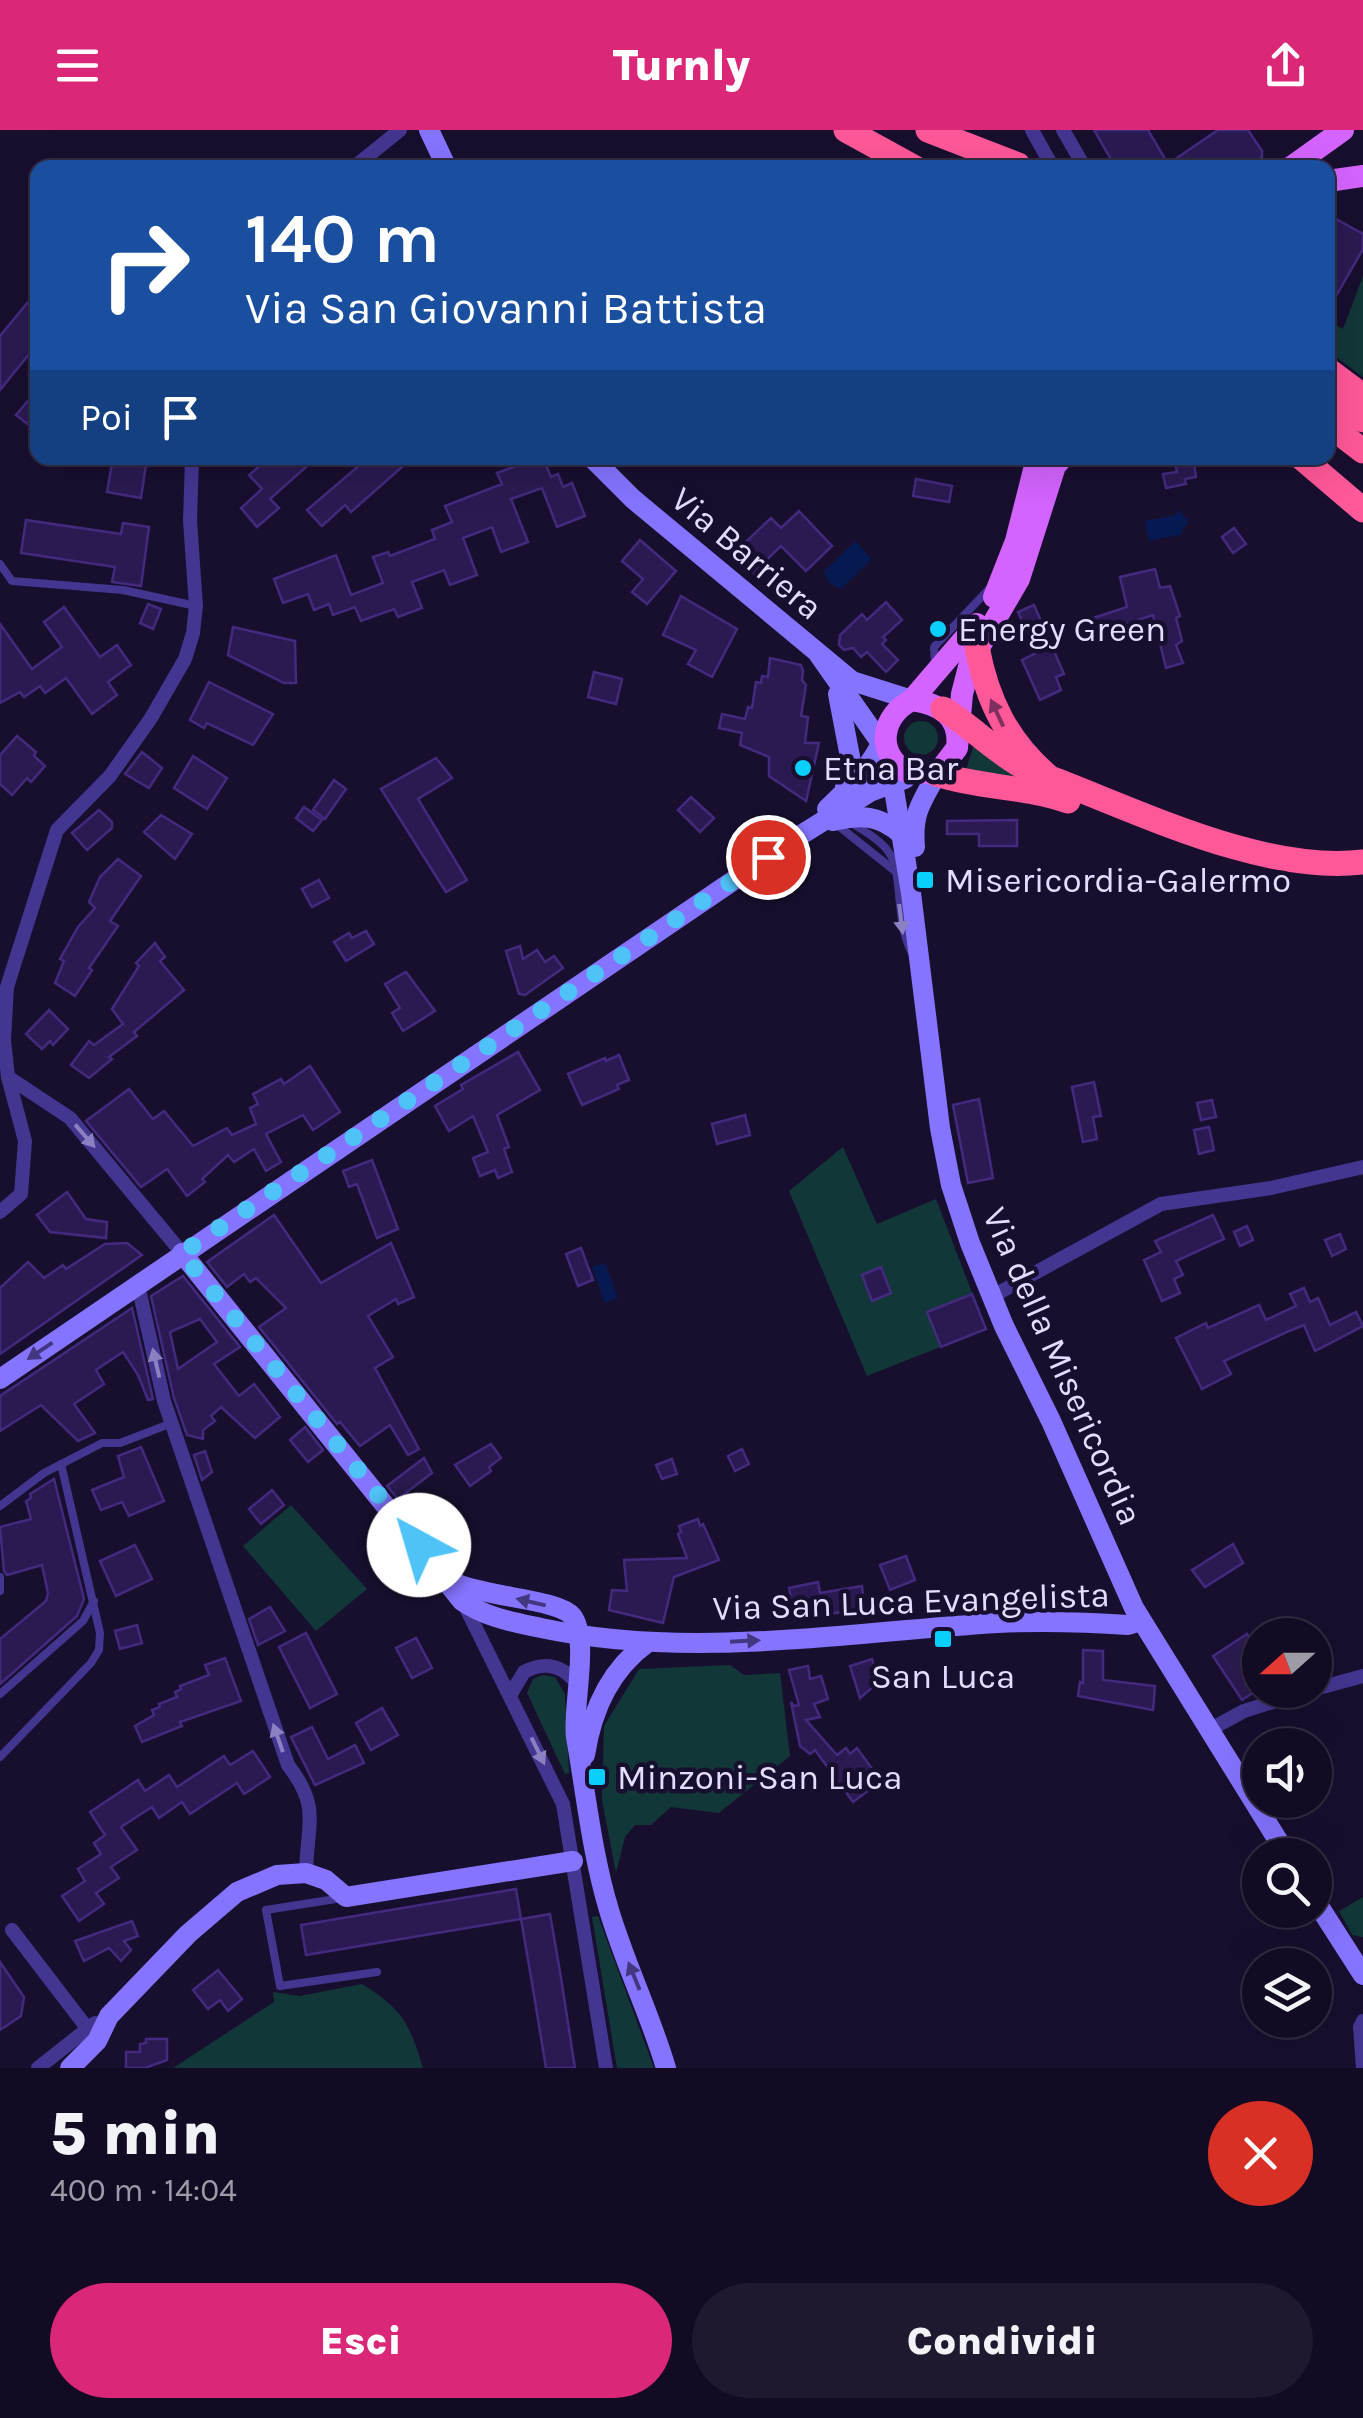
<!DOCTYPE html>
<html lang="it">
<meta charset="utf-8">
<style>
:root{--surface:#120b23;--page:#1f1930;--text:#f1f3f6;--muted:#9c9ba6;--line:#312b41;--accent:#db2777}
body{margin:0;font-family:Karla,sans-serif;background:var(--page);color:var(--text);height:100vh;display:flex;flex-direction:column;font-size:38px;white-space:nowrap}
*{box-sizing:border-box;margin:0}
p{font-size:32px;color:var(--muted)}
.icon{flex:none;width:55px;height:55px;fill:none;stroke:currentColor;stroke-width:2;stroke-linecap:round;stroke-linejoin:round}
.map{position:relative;height:1938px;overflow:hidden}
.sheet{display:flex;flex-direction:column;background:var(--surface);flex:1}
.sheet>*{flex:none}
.hud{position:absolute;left:30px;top:30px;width:1305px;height:305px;border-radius:20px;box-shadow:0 10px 40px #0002,0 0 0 2px var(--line);background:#1a4fa0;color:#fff;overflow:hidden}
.needle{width:65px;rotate:249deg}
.tools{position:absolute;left:1242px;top:1488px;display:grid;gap:20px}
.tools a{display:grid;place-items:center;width:90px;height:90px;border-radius:50%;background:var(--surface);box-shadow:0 10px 40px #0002,0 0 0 2px var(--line);font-size:50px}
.pin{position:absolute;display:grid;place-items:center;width:85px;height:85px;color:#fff;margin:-42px;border:5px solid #fff;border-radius:50%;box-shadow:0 2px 10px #0007}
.me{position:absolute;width:110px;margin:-55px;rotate:321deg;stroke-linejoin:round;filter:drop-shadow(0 0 8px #0008)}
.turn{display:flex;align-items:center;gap:35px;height:210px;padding:0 50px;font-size:45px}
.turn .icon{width:130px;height:130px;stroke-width:2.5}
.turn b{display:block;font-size:70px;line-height:85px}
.then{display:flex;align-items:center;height:95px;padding:0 50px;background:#0003;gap:20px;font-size:38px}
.round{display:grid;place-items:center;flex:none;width:105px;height:105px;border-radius:52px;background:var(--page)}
.headline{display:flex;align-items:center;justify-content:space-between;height:170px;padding:0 50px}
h1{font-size:60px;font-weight:800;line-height:75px}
.action{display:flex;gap:20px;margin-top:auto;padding:20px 50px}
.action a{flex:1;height:115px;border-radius:60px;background:var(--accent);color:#fff;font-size:40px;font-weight:800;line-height:115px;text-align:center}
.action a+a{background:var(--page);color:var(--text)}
header{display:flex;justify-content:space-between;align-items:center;height:130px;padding:0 50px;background:var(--accent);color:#fff;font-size:45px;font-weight:800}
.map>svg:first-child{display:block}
.green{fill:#123739}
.water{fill:#061a51}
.building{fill:#2a1a51;stroke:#432a7f;stroke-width:2.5;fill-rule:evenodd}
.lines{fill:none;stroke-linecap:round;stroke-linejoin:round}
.lane{stroke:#433691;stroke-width:8}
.street{stroke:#433691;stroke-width:14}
.secondary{stroke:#8574ff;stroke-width:20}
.primary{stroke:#d464ff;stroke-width:22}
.highway{stroke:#ff5898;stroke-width:25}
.oneway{fill:#80305e}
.oneway2{fill:#8b81c2}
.oneway3{fill:#443782}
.route{stroke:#4fc3f7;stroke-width:18;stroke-dasharray:0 32.4}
.poi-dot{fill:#09cfff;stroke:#180f2f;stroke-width:4}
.labels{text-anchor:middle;stroke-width:9;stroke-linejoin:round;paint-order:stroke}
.street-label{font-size:35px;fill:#e4ddff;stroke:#180f2f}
.poi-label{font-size:35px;fill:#e4ddff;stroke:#180f2f;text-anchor:start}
</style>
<header><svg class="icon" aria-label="menu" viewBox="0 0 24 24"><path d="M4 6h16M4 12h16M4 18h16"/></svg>Turnly<svg class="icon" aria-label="share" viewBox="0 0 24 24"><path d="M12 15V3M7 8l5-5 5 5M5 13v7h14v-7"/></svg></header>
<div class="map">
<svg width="1363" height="1938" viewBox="0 0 1363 1938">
<rect width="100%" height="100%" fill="#180f2f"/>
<g class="green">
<polygon points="1363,146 1363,247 1328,221 1328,190 1343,199"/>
<circle cx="921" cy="608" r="17"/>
<polygon points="974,614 1023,650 966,640"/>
<polygon points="843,1017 877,1094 936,1069 986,1199 867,1246 789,1061"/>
<polygon points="291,1375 367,1459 316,1501 243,1416"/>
<polygon points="730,1535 744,1545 780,1543 790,1626 719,1683 671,1677 651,1695 635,1695 625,1707 616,1743 602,1670 604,1596 639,1539"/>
<polygon points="543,1545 555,1547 565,1564 569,1643 565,1644 527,1563 533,1549"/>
<polygon points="1363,1767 1363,1807 1352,1805 1339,1781"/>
<polygon points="598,1786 654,1938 617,1938 592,1787"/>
<path d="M362,1854C403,1880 409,1892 423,1938H173L274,1872L273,1862L300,1866Z"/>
</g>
<g class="water">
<polygon points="1178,380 1188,390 1187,395 1182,398 1183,404 1149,411 1145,391 1175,385"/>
<polygon points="855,411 872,429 841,459 829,453 824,442"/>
<polygon points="605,1133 618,1168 605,1173 592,1137"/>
</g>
<g class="building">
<polygon points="1094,0 1148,0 1168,34 1218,0 1248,0 1262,21 1262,27 1247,38 1116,38"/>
<polygon points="1336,89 1363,104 1363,119 1328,180 1328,104"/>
<polygon points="38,160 38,213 0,260 0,206"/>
<polygon points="38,259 38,302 16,285"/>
<polygon points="113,328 147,328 141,368 107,362"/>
<polygon points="269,328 316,328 270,369 279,378 257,397 241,378 262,359 249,345"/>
<polygon points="368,328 412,328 351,382 345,375 322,396 307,380"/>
<polygon points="515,328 543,328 551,347 558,344 563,357 572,353 585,386 557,397 542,358 511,369 528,412 501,422 492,397 463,408 477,445 450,455 444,440 412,452 422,478 398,487 394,479 361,491 355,477 333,485 329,474 314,480 308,464 283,473 274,449 336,425 351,465 383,453 373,427 388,422 390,426 435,409 432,400 452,392 445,376 502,354 497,343 518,335"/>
<polygon points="1174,328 1193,328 1196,347 1185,349 1186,354 1166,358 1163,344 1177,342"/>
<polygon points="916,349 952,356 949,372 913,366"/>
<polygon points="799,381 832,416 806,441 781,416 753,443 732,425 771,388 781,398"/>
<polygon points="26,390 121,404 123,393 149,397 141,456 112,452 115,437 21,423"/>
<polygon points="1234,398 1246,414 1233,423 1222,407"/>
<polygon points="640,410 676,441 647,474 632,462 643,449 622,431"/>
<polygon points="1155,439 1160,458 1170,456 1180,486 1176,488 1182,511 1176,515 1183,533 1166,538 1153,485 1098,503 1093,488 1127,477 1120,447"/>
<polygon points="681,466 737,499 712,547 688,534 696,520 663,505"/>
<polygon points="886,472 902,490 883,507 886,510 882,514 898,530 886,542 867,522 861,527 853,518 844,520 839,515 840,505 862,484 867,490"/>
<polygon points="148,474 161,479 153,499 140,493"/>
<polygon points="1034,475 1064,544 1056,547 1061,560 1040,570 1022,530 1036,523 1018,482"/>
<polygon points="64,477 100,527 117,515 131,535 108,552 117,565 92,584 66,548 45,563 40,556 24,567 20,562 0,573 0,494 32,539 62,517 44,492"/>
<polygon points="233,497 295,511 296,553 284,553 228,525"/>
<polygon points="770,528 801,535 803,541 802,550 806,555 801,586 808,587 805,613 819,613 806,671 769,646 769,627 740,615 742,603 719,598 722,584 745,589 748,577 752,578 756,552 761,553 762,546 768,547"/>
<polygon points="594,542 622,549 616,574 588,567"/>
<polygon points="209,552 273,584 253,615 207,593 204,598 190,590"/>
<polygon points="17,606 36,622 34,626 45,636 31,652 27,648 12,665 0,654 0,625"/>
<polygon points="142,622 162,638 149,658 125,644"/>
<polygon points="193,626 227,648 207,679 174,658"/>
<polygon points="436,628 452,648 418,669 467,750 446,762 381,659"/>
<polygon points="334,650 346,659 325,689 313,680"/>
<polygon points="691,667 714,688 700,702 678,680"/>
<polygon points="304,677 322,690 313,701 296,688"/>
<polygon points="99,680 112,692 112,698 87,720 72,703"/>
<polygon points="161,685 192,704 175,729 144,702"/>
<polygon points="1017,690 1017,716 979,716 979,704 947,704 947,691"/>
<polygon points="118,729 141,746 110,791 118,796 89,838 92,840 75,866 55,853 64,831 60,829 78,797 95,778 89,772 100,747"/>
<polygon points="319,750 329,768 312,777 302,759"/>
<polygon points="366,801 374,814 346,831 334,812 349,803 352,808"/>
<polygon points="155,813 165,827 160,831 184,860 134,902 137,906 109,927 112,929 89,948 71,935 89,911 94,915 123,894 112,879 139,836 136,833"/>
<polygon points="520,816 523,829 537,820 545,832 554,826 563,838 525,865 519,864 506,821"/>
<polygon points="406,842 435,881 403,901 392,883 400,878 385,854"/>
<polygon points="49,880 68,899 53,915 50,911 42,919 26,904"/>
<polygon points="518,922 540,960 497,985 509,1017 504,1019 512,1042 498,1048 495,1040 480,1046 473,1028 488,1022 473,986 449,1001 435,976 463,959 461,955"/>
<polygon points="619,925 629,950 617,955 619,959 582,975 568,944 605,928 606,931"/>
<polygon points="310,936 340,982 313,1000 303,985 266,1004 281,1032 266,1041 254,1019 234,1032 228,1025 202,1049 205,1052 187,1066 167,1039 141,1057 86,991 129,959 153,989 164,981 193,1016 227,998 232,1005 256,994 250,978 258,974 253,964 281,949 284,954"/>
<polygon points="1094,952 1101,986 1093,987 1097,1009 1083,1012 1072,957"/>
<polygon points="979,969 993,1048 968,1053 953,975"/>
<polygon points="1212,970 1216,987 1201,990 1197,973"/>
<polygon points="745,985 750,1005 717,1014 712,994"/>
<polygon points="1209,997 1214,1020 1199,1024 1194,1000"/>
<polygon points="372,1030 398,1099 377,1108 357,1054 349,1057 343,1041"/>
<polygon points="67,1062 86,1089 107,1092 106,1108 50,1102 37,1085"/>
<polygon points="274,1085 321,1153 391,1113 414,1167 398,1174 396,1169 368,1186 393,1227 375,1238 419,1319 408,1325 390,1295 360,1316 340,1292 337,1294 259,1197 286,1178 256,1148 250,1152 244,1144 227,1157 207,1132"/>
<polygon points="1213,1085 1224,1109 1176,1131 1183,1145 1174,1149 1180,1163 1162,1171 1144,1130 1161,1122 1155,1111"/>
<polygon points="1247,1096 1253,1110 1240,1116 1234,1102"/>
<polygon points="1340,1104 1346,1119 1332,1126 1325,1110"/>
<polygon points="127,1113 142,1125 0,1224 0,1158 28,1132 44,1148 63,1135 66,1139 105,1114"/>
<polygon points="581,1118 593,1150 578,1156 566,1124"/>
<polygon points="881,1137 891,1163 872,1171 862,1145"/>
<path d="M183,1146L240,1217L214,1234L239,1266L254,1254L280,1287L255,1308L221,1277L211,1286L215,1291L203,1300V1309L187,1305L174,1268L151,1166ZM200,1189L217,1212L178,1239L170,1202Z"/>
<polygon points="1304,1158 1310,1172 1318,1168 1330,1195 1356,1182 1363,1196 1315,1221 1304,1195 1289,1201 1224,1231 1231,1244 1202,1259 1176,1208 1206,1193 1208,1198 1259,1175 1266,1190 1296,1176 1290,1164"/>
<polygon points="972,1164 986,1199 941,1217 927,1182"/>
<polygon points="132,1178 153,1269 148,1270 138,1245 123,1222 96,1240 104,1254 74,1274 95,1303 78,1311 41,1275 0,1301 0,1266"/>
<polygon points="305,1297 323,1320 308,1332 290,1310"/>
<polygon points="491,1314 501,1328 489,1337 491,1341 470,1356 455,1335"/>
<polygon points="141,1317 164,1371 129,1386 122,1372 101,1380 92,1360 124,1347 118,1326"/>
<polygon points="742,1319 749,1334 735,1341 728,1326"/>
<polygon points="205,1321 212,1342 202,1350 194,1325"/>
<polygon points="424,1328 432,1343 398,1369 387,1356"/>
<polygon points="672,1329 677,1344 662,1349 656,1335"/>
<polygon points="54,1349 84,1469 77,1486 0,1554 0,1509 46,1471 48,1463 42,1435 7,1445 4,1441 0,1397 31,1389 26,1371 31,1368 30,1364"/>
<polygon points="272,1360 284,1375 261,1394 249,1379"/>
<polygon points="698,1389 700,1396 703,1394 719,1430 674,1447 663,1493 609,1480 612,1460 627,1461 624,1430 687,1428 678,1404 681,1402 679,1396"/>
<polygon points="1233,1414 1243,1433 1205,1457 1192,1440"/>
<polygon points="135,1415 152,1449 116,1466 100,1431"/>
<polygon points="906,1426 915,1450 890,1460 880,1435"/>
<polygon points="818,1452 820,1463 862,1456 865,1482 848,1485 847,1481 795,1490 789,1458"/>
<polygon points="270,1477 285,1501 258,1515 249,1489"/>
<polygon points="137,1495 142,1513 120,1519 115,1501"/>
<polygon points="306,1503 337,1564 310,1578 279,1517"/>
<polygon points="1247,1504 1260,1524 1260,1558 1242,1570 1213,1526"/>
<polygon points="416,1508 432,1538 412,1548 396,1518"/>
<polygon points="1083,1520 1103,1521 1103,1550 1155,1556 1153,1580 1078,1566 1080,1552 1083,1553"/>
<polygon points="225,1528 241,1571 180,1592 182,1596 142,1612 135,1596 154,1585 152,1580 160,1577 159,1574 177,1567 175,1562 181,1559 180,1556 209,1545 205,1535"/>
<polygon points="872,1529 878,1549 871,1552 873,1557 860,1568 850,1536"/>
<polygon points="808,1536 810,1549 821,1546 828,1569 814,1574 820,1587 806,1590 837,1625 846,1618 850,1624 857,1618 881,1651 853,1672 815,1620 810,1624 800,1616 791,1572 794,1576 799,1575 789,1540"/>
<polygon points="382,1578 398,1605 371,1620 356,1593"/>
<polygon points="312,1597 328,1629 355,1615 364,1633 315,1655 291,1607"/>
<polygon points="253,1621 270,1647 244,1664 237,1653 190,1684 182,1672 159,1688 152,1677 121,1697 137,1720 111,1737 119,1748 96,1763 104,1774 79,1791 62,1766 85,1751 78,1739 101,1724 94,1713 105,1705 90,1682 138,1650 145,1661 169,1645 177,1657 224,1626 230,1635"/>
<polygon points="516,1759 521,1789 306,1825 301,1795"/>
<polygon points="550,1784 561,1848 575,1938 546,1938 532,1853 521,1789"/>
<polygon points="132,1791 138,1806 124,1811 131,1820 121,1831 109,1818 84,1831 75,1811"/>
<polygon points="0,1832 24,1867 21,1886 0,1900"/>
<polygon points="218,1840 242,1869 228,1881 220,1870 208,1879 193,1860"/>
<polygon points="146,1909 167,1909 167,1930 145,1938 126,1938 126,1922 140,1922 140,1914 146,1913"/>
</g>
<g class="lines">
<g class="lane">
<polyline points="0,434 12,451 123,460 196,476"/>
<polyline points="935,533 934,517 989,459"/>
<polyline points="836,694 895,741"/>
<path d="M853,694C866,702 882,711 890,724C903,744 895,793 912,823"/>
<polyline points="0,1376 44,1343 102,1313 120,1313 172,1293"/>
<polyline points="0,1447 0,1461"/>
<polyline points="0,1564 83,1491 94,1471"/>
<polyline points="0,1627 91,1533 99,1520 100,1503 61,1334"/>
<polyline points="342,1768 266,1780 280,1856 377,1842"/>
</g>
<g class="street">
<polyline points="1032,0 1053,38"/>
<polyline points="1063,0 1085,38"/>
<polyline points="353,38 400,0"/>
<polyline points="8,947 70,988 182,1123"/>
<polyline points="0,1082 21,1064 25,1011 8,947 4,910 7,857 57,700 110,646 151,588 185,529 193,503 196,476 190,391 192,328"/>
<path d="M138,1155L164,1271L288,1635C321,1678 307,1693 306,1743"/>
<polyline points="991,1167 1161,1074 1271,1058 1363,1037"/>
<polyline points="463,1472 563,1674 606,1938"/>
<polyline points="1315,1559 1363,1546"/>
<path d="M511,1564L524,1542C547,1530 564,1536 579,1556"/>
<polyline points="1209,1600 1244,1581 1311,1560"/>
<polyline points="12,1800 97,1911"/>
<polyline points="38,1938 95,1893"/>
<polyline points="1363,1938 1360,1897 1363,1891"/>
</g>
<g class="secondary">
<polyline points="429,0 447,38"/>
<polyline points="592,328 633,369 852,551 912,570"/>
<polyline points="819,525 888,623 911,763 940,998 951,1055 970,1113 1004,1196 1051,1291 1134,1478 1287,1725"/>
<polyline points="838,564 851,632 845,657"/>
<path d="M827,679C850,657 874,634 885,604"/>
<path d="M833,691C861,685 879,684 902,705"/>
<path d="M915,717C912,683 921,673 937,644"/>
<path d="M182,1123L462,1471C487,1488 513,1492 541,1498C691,1530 847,1502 998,1493C1042,1491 1085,1492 1128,1495L1141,1491"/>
<polyline points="0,1249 796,708 870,662 905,649"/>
<path d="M449,1449C474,1467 558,1468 572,1486C590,1509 572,1578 576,1607C586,1664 592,1724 609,1780C625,1834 650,1884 666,1938"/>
<path d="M585,1625C592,1579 610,1540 647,1513"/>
<polyline points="1315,1770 1363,1845"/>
<polyline points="70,1938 97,1911 109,1886 188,1804 237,1762 277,1745 306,1743 326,1750 346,1767 573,1731"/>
</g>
<g class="primary">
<polyline points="1290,38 1343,0"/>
<polyline points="1328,51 1363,46"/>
<polyline points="994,467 1016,411 1037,328"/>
<polyline points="912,570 977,494"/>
<path d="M912,570C940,574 961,586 957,618L937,644L905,641C875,621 882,585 912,570Z"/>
<polyline points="958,609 962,564 970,533 1019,449 1055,336 1062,328"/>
</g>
<g class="highway">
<polyline points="846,0 915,38"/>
<polyline points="928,0 1018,35"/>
<polyline points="1328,240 1363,266"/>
<polyline points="1328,264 1363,290"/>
<polyline points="1328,294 1363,321"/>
<polyline points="1302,328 1363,380"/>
<path d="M977,517C987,571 1008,613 1050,648C1142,683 1265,744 1363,732"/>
<path d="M943,579C973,597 996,623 1027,639"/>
<path d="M937,644C980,658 1025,656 1068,671"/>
</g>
</g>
<defs><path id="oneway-solid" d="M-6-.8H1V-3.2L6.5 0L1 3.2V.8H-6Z" transform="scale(2.5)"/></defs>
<use class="oneway" href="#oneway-solid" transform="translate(997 583) rotate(-115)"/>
<g class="oneway2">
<use href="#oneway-solid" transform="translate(901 789) rotate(83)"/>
<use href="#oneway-solid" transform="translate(85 1006) rotate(49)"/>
<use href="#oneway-solid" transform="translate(156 1233) rotate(-103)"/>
<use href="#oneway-solid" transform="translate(278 1608) rotate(-109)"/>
<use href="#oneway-solid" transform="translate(538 1621) rotate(64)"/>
</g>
<g class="oneway3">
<use href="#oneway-solid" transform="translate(40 1221) rotate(146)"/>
<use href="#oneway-solid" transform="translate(531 1472) rotate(-167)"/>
<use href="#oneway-solid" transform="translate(745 1511) rotate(-3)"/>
<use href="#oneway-solid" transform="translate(634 1846) rotate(-112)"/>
</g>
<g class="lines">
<polyline class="route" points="419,1415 182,1123 768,727"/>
</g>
<g class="poi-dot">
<circle cx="938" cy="499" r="10"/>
<circle cx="803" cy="638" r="10"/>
<rect x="915" y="740" width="20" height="20" rx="5"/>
<rect x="933" y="1499" width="20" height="20" rx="5"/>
<rect x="587" y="1637" width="20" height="20" rx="5"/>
</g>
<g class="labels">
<g class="street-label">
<text transform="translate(747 423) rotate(40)" y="12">Via Barriera</text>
<text transform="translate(1063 1236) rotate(66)" y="12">Via della Misericordia</text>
<text transform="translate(911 1471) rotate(-2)" y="12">Via San Luca Evangelista</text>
</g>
<g class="poi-label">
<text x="958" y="511">Energy Green</text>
<text x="823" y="650">Etna Bar</text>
<text x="945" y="762">Misericordia-Galermo</text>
<text x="943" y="1558" text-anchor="middle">San Luca</text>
<text x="617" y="1659">Minzoni-San Luca</text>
</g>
</g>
</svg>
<div class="tools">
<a><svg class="needle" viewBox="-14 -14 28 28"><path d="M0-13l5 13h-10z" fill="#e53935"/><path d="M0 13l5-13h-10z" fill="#9c9ba6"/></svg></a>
<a><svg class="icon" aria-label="sound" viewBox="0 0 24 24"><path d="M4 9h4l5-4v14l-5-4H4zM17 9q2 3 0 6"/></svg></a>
<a><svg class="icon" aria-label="search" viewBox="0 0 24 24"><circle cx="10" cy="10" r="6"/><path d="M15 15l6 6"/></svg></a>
<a><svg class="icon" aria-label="layers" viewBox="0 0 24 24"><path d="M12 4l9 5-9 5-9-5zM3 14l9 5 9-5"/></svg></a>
</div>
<div class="pin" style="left:768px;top:727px;background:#d93025"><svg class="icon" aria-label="arrive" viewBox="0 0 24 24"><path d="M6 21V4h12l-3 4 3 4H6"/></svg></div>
<svg class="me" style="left:419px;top:1415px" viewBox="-20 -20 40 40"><circle r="19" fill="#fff"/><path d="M0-13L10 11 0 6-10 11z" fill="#4fc3f7"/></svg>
<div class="hud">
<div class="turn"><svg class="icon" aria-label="right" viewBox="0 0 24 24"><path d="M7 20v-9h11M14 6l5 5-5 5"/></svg><div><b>140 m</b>Via San Giovanni Battista</div></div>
<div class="then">Poi<svg class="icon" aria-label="arrive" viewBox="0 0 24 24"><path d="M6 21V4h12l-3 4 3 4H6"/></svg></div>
</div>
</div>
<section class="sheet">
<div class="headline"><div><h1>5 min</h1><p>400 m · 14:04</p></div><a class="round" style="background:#d93025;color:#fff"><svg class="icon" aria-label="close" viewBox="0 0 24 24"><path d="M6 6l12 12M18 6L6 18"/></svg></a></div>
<div class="action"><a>Esci</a><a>Condividi</a></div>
</section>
